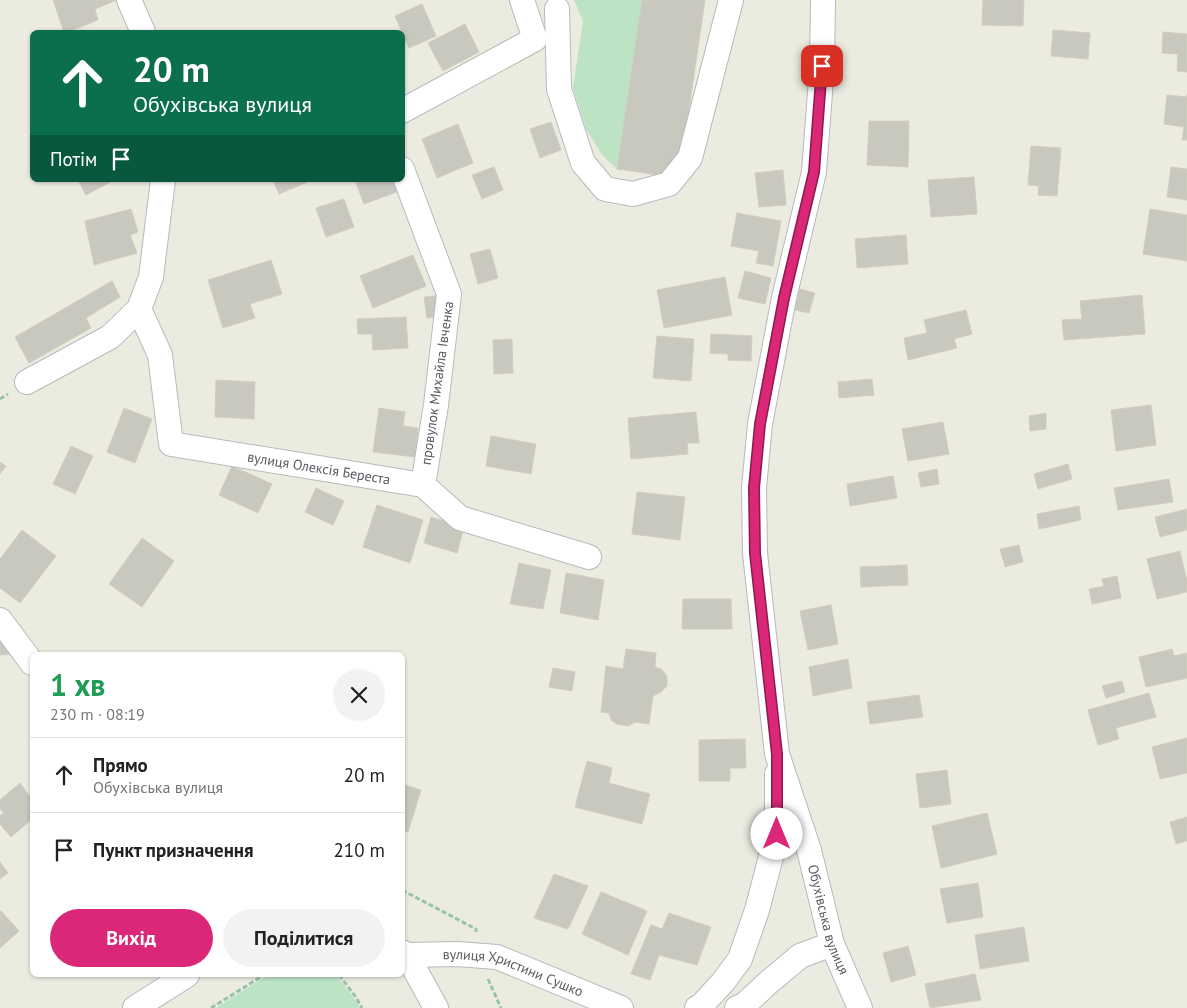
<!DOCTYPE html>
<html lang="uk">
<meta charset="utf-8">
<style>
:root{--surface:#fff;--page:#f2f2f2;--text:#222;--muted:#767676;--line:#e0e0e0;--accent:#db2777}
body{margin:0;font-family:"PT Sans",sans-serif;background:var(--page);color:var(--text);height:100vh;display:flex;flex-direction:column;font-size:19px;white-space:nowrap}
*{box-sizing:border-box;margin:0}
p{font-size:16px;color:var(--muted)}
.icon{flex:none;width:28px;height:28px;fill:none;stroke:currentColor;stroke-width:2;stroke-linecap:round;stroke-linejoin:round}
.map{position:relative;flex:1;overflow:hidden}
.details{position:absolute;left:30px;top:652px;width:375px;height:325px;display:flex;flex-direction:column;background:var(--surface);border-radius:8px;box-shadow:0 1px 4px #0004}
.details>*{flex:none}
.top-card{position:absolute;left:30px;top:30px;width:375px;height:152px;border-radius:8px;box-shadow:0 1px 4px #0004;background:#0b6e4f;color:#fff;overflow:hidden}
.pin{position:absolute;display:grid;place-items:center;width:42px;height:42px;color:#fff;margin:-21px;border-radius:10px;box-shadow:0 2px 8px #0006}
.me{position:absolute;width:55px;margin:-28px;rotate:0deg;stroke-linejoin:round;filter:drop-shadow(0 0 4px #0008)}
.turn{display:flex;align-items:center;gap:18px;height:105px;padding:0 20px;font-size:22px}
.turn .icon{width:65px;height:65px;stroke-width:2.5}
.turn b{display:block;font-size:35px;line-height:42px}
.then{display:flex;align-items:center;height:48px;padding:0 20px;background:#0003;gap:10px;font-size:19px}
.round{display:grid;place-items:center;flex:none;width:52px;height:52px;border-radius:26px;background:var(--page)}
.headline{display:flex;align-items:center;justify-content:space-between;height:85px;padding:0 20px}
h1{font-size:30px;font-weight:700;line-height:38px;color:#1e9e55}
.cta{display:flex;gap:10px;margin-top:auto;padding:10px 20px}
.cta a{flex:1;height:58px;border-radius:30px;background:var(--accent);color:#fff;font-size:20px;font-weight:700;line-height:58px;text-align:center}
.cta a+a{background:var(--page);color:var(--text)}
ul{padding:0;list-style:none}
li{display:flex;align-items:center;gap:15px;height:75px;padding:0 20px;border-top:1px solid var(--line)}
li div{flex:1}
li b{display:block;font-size:19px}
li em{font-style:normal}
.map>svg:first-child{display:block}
.green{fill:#bde3c5}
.building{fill:#c8c8bf;stroke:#d0cebf}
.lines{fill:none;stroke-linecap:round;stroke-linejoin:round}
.minor-casing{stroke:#b8b9bf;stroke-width:26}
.path{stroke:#97c3ac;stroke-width:3;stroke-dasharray:5 2.5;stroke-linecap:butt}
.minor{stroke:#fff;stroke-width:24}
.route-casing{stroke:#8e194d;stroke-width:12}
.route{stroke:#db2777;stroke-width:9}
.labels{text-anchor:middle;stroke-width:4;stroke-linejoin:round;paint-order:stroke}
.street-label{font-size:14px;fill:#595b61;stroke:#fff}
</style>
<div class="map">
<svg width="1187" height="1008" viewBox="0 0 1187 1008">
<rect width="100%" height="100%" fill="#ebebe0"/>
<g class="green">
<polygon points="572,0 642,0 617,169 602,155 586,129 573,88 583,21 574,0"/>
<polygon points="268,975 336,975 353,997 360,1008 216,1008"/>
</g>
<g class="building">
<polygon points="53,0 117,0 95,9 98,20 68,32 64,32"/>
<polygon points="642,0 705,0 679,178 617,169"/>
<polygon points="983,0 1024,0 1023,26 982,25"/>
<polygon points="422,4 436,36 409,48 395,16"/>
<polygon points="465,24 479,52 443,71 428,43"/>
<polygon points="1053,30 1090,33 1088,59 1051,56"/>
<polygon points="1163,32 1187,34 1187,72 1177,71 1178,54 1162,53"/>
<polygon points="1187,94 1187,140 1182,140 1184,127 1164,124 1167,95 1187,97"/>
<polygon points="869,121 909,121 908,167 867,165"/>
<polygon points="551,122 561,150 540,158 530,129"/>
<polygon points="458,124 473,163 437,178 422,139"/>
<polygon points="1031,146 1061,148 1057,196 1038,195 1039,186 1028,185"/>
<polygon points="494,167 503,190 482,199 472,175"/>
<polygon points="1171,167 1187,169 1187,200 1167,197"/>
<polygon points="783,170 786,205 759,207 755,173"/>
<polygon points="974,177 977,214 931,217 928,180"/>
<polygon points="78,180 114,180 86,195"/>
<polygon points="273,180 310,180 310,181 279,194"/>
<polygon points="355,180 395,180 399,191 364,204"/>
<polygon points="344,199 354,227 326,237 316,208"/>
<polygon points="131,209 138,232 130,235 137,253 94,265 85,221"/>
<polygon points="1150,209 1187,215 1187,261 1143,254"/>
<polygon points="737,213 781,221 773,266 756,263 759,251 731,246"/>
<polygon points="906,235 908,264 857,268 855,239"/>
<polygon points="490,249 498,278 478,284 470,254"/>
<polygon points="413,255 426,286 373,308 360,276"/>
<polygon points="271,260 282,294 250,304 255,318 223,328 208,280"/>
<polygon points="745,271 771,278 765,304 738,298"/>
<polygon points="725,277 732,315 664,328 657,290"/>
<polygon points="112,281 120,297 86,318 91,328 29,363 15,337"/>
<polygon points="800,289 815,293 809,313 795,310"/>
<polygon points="443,295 446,316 427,318 424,297"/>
<polygon points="1142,295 1145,334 1064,340 1062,320 1082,319 1080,301"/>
<polygon points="966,310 972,334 954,339 957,348 908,360 904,338 927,333 924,320"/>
<polygon points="406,317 408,348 373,350 372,334 358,334 357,319"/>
<polygon points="711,334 752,336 751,361 728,360 728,354 710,353"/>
<polygon points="657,336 694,339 691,381 653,378"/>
<polygon points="512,339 513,373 494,374 493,340"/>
<polygon points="872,379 874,395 839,398 838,382"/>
<polygon points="216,380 255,382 254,419 215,417"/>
<polygon points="1151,405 1156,445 1116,451 1111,410"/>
<polygon points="124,408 152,419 135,463 107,452"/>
<polygon points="379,408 405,412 403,426 418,428 415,457 373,452"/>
<polygon points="696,412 699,443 687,443 688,454 631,459 628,418"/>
<polygon points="1046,413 1046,429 1030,431 1029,416"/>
<polygon points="943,422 949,454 908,461 902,429"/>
<polygon points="491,436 536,444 531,474 486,466"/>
<polygon points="71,446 93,456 75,494 53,484"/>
<polygon points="0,462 6,466 0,474"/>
<polygon points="1068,464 1072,479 1038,489 1034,474"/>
<polygon points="232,466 272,484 258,513 219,495"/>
<polygon points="937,469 939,484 921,487 918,473"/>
<polygon points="893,476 897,498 850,506 847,484"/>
<polygon points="1169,479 1173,502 1118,510 1114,488"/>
<polygon points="316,488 344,501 333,525 305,512"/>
<polygon points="637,492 685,497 680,540 632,534"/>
<polygon points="377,505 423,520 410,563 363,547"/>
<polygon points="1079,506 1081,520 1039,529 1037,514"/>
<polygon points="1187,509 1187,530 1160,537 1155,517"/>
<polygon points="431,517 464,527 457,553 424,543"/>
<polygon points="22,530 56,556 20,603 0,588 0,559"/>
<polygon points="142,538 174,561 142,607 109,584"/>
<polygon points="1019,545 1023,562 1005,567 1000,549"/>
<polygon points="1180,551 1187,581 1187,592 1157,599 1147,559"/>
<polygon points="519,563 551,570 543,609 510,604"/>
<polygon points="907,565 908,585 861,587 860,567"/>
<polygon points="566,573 604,580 598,620 560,613"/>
<polygon points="1117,576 1121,598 1092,604 1089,589 1104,586 1102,579"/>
<polygon points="683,599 731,599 732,629 682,629"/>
<polygon points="831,605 838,644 808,650 800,611"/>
<polygon points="0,638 16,654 0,655"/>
<polygon points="626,649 656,653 655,667 661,669 667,676 667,686 661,692 653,696 649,724 635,722 628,726 617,724 611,720 609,713 601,712 606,666 623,669"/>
<polygon points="1172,649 1174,656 1187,653 1187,678 1146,687 1139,657"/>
<polygon points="848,659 852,688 813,696 809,667"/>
<polygon points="553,668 575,672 572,691 549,687"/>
<polygon points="1122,681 1125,692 1106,698 1102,686"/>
<polygon points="1149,693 1156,717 1116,728 1119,739 1098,745 1088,710"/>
<polygon points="919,695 923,717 870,724 867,702"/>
<polygon points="1187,738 1187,773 1160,779 1152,747"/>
<polygon points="745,739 746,768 730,768 730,781 699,781 699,740"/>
<polygon points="587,761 612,768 609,783 650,794 642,824 575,807"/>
<polygon points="947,770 951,804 920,808 916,774"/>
<polygon points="20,783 30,797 32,795 32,819 11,837 0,824 0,816 4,813 0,809 0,800"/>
<polygon points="402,784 421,790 408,832 402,830"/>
<polygon points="987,813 997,854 941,868 932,826"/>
<polygon points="1187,817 1187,841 1176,844 1170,822"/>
<polygon points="0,862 8,873 0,879"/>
<polygon points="554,874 588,886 568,929 534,918"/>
<polygon points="978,883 983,917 947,923 940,889"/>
<polygon points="601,892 647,911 628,955 582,934"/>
<polygon points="0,911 1,911 19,931 0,948"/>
<polygon points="669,913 711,927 697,965 659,955 650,980 631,974 651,925 662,929"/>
<polygon points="1024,927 1029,961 980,969 975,935"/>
<polygon points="908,946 916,975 891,982 883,953"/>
<polygon points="975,974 981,1000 930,1008 925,984"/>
</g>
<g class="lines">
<defs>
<g id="minor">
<polyline points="129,0 143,32"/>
<path id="s1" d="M823,0L822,66L814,172L784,298L760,424L754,488L755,553L777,754L809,850L832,944L860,1008"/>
<polyline points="557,9 559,89 583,163 605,189 633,194 669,184 690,158 731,0"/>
<polyline points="402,111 535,39 522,0"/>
<polyline points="402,169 449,294 436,405 423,485"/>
<path id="s2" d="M139,309L160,355L171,444L423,485L460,518L589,557"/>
<polyline points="27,382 110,337 139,309 151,277 163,180"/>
<polyline points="0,620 32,663"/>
<path id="s3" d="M402,952L407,955L457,954L497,957L621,1008"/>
<polyline points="407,955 436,1008"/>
<polyline points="135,1008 187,975"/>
<polyline points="697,1008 701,1006 723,982 740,959 757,910 777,834 777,774"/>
<polyline points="737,1008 744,1005 769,982 800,956 832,944"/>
</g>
</defs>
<use href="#minor" class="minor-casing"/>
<g class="path">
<polyline points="0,399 8,394"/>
<polyline points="402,890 476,929 476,932"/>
<polyline points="339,975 355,996 362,1008"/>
<polyline points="488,979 501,1008"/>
<polyline points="211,1008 264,975"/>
</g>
<use href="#minor" class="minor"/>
</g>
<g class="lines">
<defs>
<polyline id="route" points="777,834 777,754 755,553 754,488 760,424 784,298 814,172 822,66"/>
</defs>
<use href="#route" class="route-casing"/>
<use href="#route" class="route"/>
</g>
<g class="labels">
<g class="street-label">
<text transform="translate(437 383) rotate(-82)" y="5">провулок Михайла Івченка</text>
<text dy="5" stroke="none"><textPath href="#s2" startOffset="290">вулиця Олексія Береста</textPath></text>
<text dy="5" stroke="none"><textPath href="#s1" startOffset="935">Обухівська вулиця</textPath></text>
<text dy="5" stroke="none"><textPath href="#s3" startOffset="115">вулиця Христини Сушко</textPath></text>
</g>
</g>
</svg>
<div class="pin" style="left:822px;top:66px;background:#d93025"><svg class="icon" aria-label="arrive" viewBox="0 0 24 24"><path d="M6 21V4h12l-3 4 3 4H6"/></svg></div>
<svg class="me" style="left:777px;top:834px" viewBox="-20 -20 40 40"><circle r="19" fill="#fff"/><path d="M0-13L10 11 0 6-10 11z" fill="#db2777"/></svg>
<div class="top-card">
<div class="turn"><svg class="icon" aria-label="ahead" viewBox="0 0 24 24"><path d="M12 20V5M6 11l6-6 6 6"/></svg><div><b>20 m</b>Обухівська вулиця</div></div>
<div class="then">Потім<svg class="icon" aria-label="arrive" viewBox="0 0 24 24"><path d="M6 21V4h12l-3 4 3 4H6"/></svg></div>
</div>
<section class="details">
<div class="headline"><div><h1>1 хв</h1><p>230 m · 08:19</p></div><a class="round"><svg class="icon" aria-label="close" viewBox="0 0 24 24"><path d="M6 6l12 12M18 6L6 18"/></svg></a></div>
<ul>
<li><svg class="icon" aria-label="ahead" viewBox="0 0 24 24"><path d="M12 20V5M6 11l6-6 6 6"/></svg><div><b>Прямо</b><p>Обухівська вулиця</p></div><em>20 m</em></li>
<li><svg class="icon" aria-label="arrive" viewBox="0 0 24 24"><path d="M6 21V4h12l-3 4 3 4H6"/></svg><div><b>Пункт призначення</b></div><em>210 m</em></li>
</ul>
<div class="cta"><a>Вихід</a><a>Поділитися</a></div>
</section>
</div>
